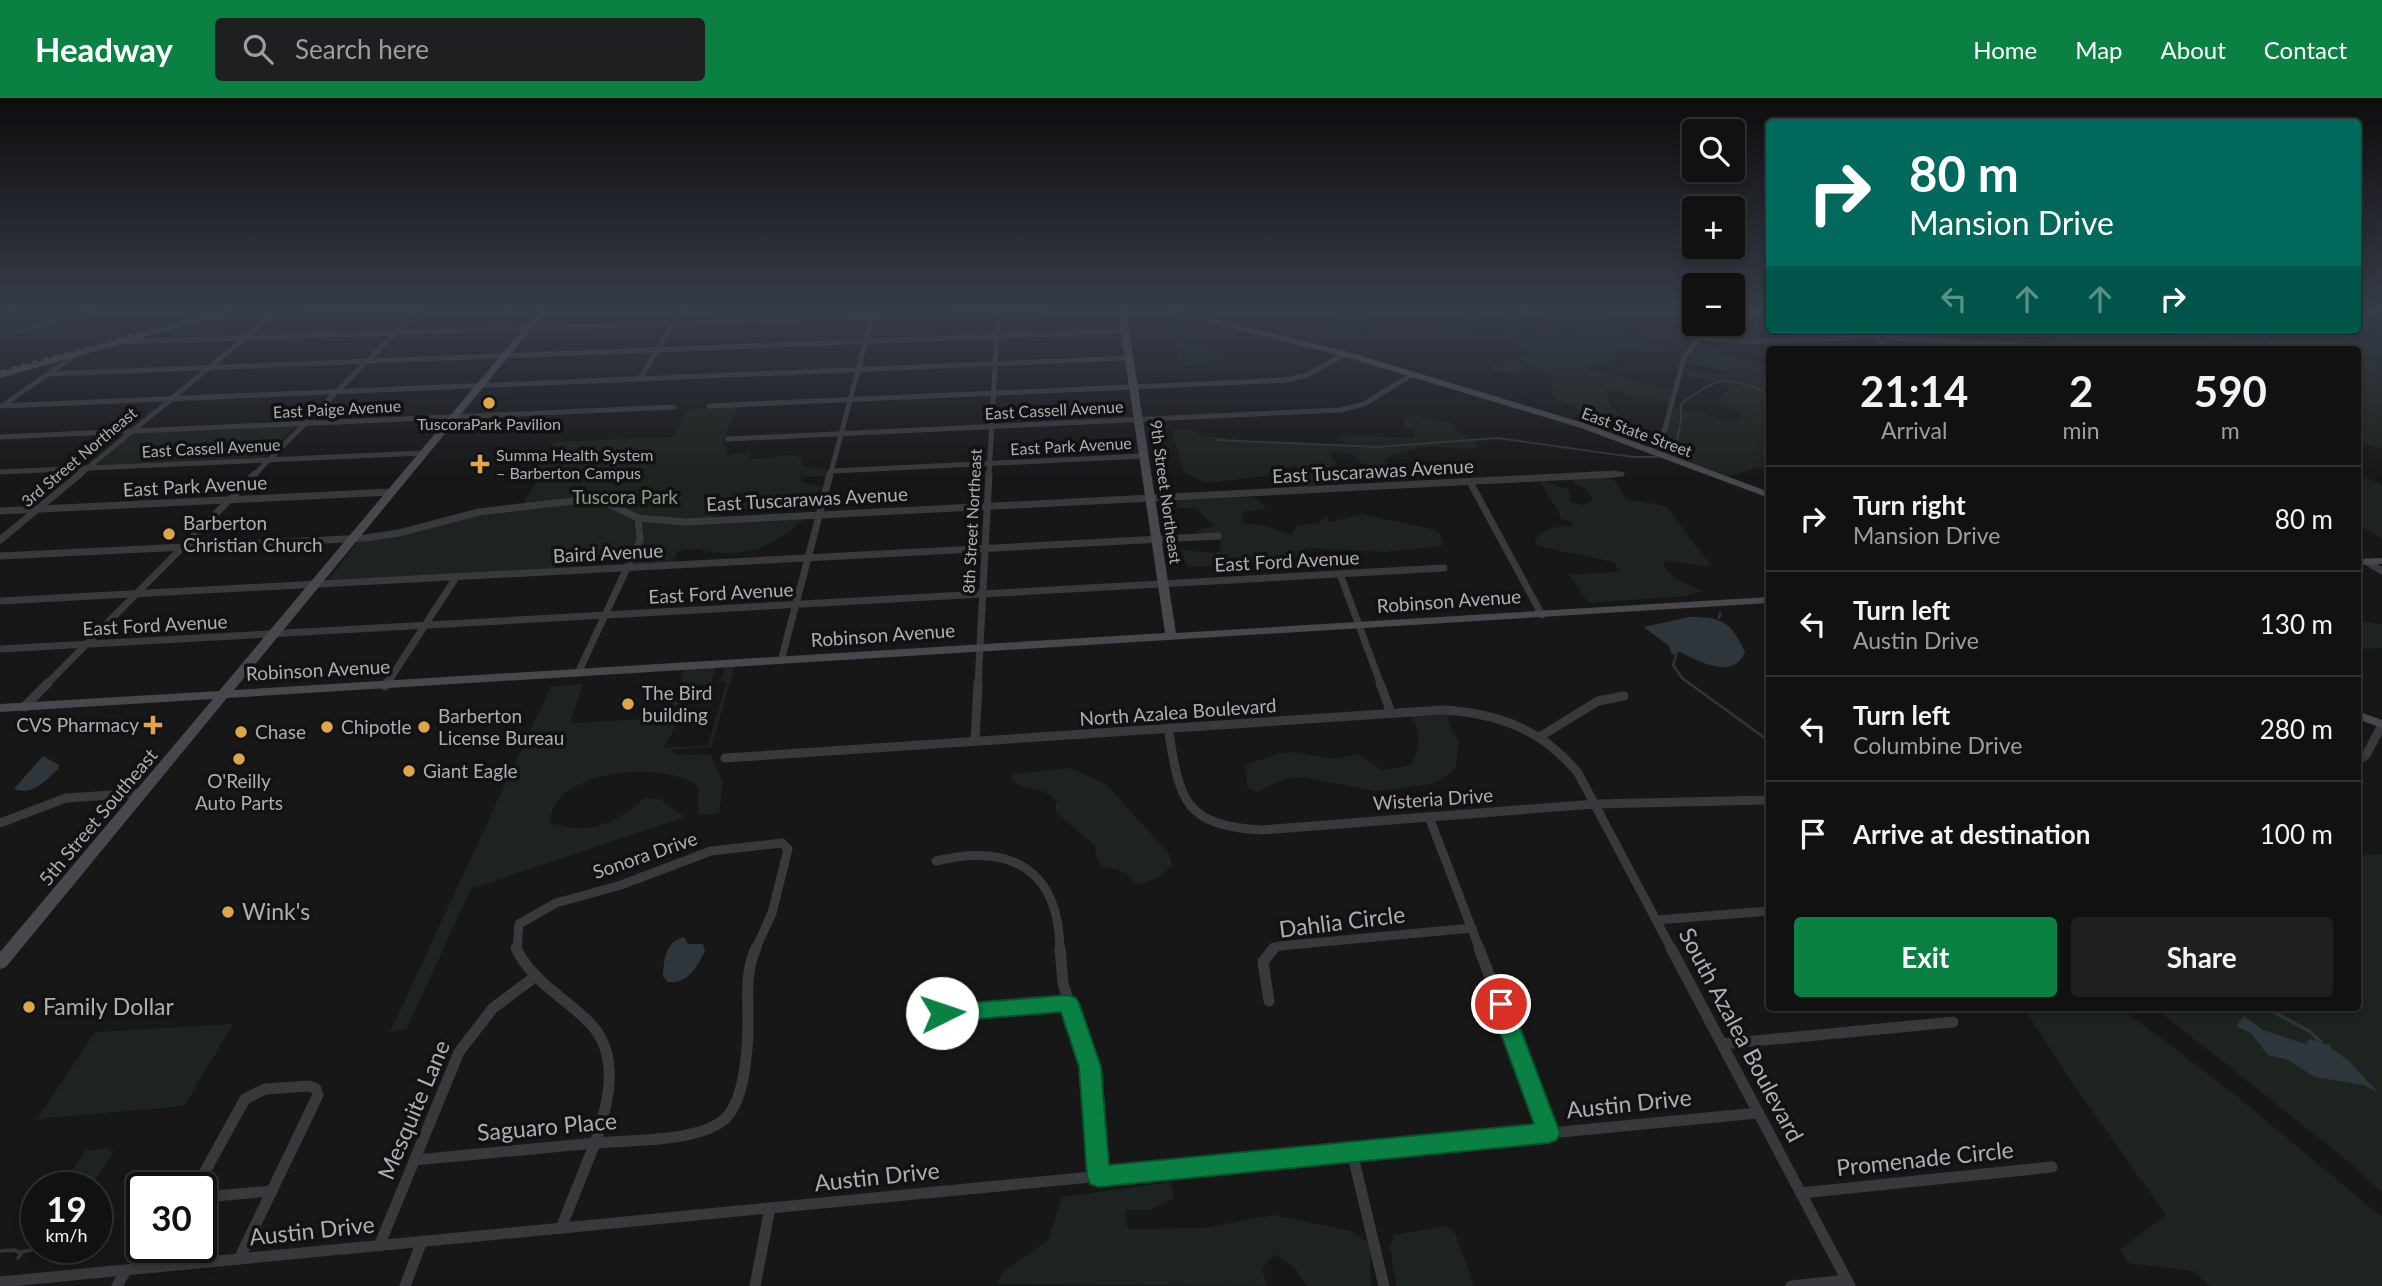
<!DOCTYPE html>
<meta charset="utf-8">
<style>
:root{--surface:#111112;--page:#1e1f20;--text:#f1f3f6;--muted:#9c9d9f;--line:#303132;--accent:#0b8043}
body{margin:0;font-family:Lato,sans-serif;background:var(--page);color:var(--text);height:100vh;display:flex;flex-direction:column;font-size:26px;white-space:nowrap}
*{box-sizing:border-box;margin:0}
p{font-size:23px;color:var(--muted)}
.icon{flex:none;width:38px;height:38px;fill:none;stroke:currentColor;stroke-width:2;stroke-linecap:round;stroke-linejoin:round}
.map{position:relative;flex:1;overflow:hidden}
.panel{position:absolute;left:1766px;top:248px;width:595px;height:665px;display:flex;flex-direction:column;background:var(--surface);border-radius:7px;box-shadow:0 4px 10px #0003,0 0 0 2px var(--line)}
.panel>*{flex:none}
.hud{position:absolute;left:1766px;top:21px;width:595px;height:214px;border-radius:7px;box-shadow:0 4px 10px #0003,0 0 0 2px var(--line);background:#00695c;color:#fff;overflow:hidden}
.buttons{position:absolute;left:1682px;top:21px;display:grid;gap:14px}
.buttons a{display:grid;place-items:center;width:63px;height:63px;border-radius:7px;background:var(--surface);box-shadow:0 4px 10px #0003,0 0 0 2px var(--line);font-size:35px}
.speed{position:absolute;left:21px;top:1074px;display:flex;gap:14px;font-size:35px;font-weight:700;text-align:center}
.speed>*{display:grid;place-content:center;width:91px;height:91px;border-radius:50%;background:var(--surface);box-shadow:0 4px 10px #0003,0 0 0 2px var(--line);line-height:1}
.speed small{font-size:18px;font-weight:400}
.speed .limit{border:4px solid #111;border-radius:10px;background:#fff;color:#111}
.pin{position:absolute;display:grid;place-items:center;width:60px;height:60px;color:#fff;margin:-30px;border:4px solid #fff;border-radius:50%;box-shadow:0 2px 7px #0007}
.me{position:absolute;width:77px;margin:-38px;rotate:86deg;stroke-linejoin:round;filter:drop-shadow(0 0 5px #0008)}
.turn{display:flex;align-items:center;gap:24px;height:147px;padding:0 28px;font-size:32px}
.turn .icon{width:91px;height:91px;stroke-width:2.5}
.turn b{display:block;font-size:49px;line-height:60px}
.lanes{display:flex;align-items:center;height:66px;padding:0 28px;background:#0003;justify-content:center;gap:35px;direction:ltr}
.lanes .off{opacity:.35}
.eta{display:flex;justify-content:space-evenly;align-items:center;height:119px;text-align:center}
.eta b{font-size:42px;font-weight:700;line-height:49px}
.primary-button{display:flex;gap:14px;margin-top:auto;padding:14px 28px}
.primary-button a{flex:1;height:80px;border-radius:7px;background:var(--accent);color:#fff;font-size:28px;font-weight:700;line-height:80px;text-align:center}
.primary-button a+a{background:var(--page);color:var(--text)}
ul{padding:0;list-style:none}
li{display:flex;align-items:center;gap:21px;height:105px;padding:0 28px;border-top:2px solid var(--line)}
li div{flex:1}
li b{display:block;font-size:26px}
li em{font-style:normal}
header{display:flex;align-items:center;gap:42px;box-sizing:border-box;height:98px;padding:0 35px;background:var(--accent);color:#fff}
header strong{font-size:33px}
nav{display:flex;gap:38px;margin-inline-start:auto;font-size:24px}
.search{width:490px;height:63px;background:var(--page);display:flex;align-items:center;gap:18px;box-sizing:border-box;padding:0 24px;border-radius:7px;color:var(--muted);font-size:26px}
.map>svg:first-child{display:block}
.green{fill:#1d231e}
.water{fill:#2e363b}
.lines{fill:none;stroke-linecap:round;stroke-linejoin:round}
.stream-far2{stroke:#2e363b;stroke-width:2}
.stream-far1{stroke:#2e363b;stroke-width:2.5}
.stream{stroke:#2e363b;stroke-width:3.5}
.canal{stroke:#2e363b;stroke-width:5}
.river{fill:#2e363b;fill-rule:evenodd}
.street-far3{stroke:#38393d;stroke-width:5}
.street-far2{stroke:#38393d;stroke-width:7}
.street-far1{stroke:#38393d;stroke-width:9}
.street{stroke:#38393d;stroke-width:11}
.secondary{fill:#46484d;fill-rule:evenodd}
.rail{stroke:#4b4d52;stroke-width:2;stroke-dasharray:6 5;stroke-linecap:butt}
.route{fill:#0b8043;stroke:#07532c;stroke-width:2}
.poi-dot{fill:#dea649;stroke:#121213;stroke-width:2.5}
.labels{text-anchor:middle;stroke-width:7;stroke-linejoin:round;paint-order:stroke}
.far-street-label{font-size:16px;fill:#aaafb7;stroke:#121213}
.far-poi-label{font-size:16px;fill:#aaafb7;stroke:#121213}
.street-label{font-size:19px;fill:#aaafb7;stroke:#121213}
.park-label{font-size:19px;fill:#83a084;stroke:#121213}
.poi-label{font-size:19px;fill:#aaafb7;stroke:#121213;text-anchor:start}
.near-poi-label{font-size:23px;fill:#aaafb7;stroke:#121213;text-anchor:start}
.near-street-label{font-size:23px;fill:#aaafb7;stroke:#121213}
</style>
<header>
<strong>Headway</strong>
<div class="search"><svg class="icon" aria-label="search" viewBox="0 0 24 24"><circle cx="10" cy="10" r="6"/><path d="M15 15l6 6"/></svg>Search here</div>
<nav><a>Home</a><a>Map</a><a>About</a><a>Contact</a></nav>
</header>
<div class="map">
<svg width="2382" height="1188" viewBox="0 0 2382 1188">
<rect width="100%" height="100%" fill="#171718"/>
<g class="green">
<polygon points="30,213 106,213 33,237 0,242 0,220"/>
<polygon points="1340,213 1385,213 1366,217 1363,221 1370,243 1366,245 1333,233 1331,226 1341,218"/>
<polygon points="1485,213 1498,213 1478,223 1476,231 1505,236 1502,240 1474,243 1456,239 1452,231 1442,236 1423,235"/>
<path d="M1530,213H1602L1651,246L1674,254L1621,249L1612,262L1618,269L1589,268L1588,271L1676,293L1672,308L1729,323L1739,321V315L1717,303L1730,291L1724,284L1689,280L1684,270L1703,276H1738L1687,265L1700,247L1713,248L1714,254L1769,267V372L1756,370L1727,379L1654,351L1663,337L1672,308C1659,298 1653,302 1639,301C1627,300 1623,291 1606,292L1611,309L1622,316L1595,319L1553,299L1550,275L1525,268L1515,276L1495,273L1491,268L1527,257L1502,219L1520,221C1526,226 1528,235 1534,239C1545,246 1564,238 1571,230L1568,224L1542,221Z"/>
<polygon points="1733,213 1761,218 1782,241 1735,243 1733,237 1725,233 1732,241 1705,239 1712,226 1732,226"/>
<polygon points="2357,213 2382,213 2382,258 2374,261 2382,265 2382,350 2357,345 2357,252 2246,252 2228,246 2214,245 2188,252 2110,252 2059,246 2044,234 2073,239 2085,236 2083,231 2357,231"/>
<path d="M1162,224L1185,227L1182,238H1203L1188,246L1203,247L1208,255L1226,258C1212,266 1198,262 1185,269L1177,268L1179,254L1171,232L1162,230Z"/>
<path d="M737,309L722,347L727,348L726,358L751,353L750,361L789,357L801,359L802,368L832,372L826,378L801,379L802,384L823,389L795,412C765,409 739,409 710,420H805C782,443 753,458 720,455C703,454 694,447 677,454L673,464L625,466L629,456L596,457V460L560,466L557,470L328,482L358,443L456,419L521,410L539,378V355L549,353L554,344L674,339L688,311Z"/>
<path d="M1416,318L1451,325C1459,336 1470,337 1478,349C1463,353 1449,349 1433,349C1416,349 1399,355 1384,361L1389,369L1362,366L1355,357L1337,353L1329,357L1337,366L1327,372V385L1308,388L1306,378L1295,367L1265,378L1205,385L1184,375L1172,333C1189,328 1197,337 1214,339C1258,344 1305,348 1350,346L1337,341L1342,337L1414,340L1415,334L1404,329L1405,319Z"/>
<polygon points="295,328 264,359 96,367 134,335"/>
<polygon points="2357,374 2382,387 2382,441 2357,426"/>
<path d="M1604,379L1615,383L1626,401L1666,408L1712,469L1666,463L1663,466C1671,481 1687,487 1703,493L1685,498L1589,505L1568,476L1620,474L1613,464L1537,448L1535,443C1545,428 1558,429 1573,428L1572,423L1561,422C1558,406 1546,398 1540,382L1569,392L1570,404L1582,407L1594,403L1587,392L1573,385L1575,380Z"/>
<polygon points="1209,398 1256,400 1267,410 1244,414 1241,425 1262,427 1291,437 1298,427 1319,425 1326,418 1330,424 1361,416 1437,432 1444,444 1442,448 1385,454 1306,450 1298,458 1273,465 1188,469 1180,452 1216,455 1221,451 1219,436 1199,436 1195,433 1214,428 1196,410 1161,410 1158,406 1170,402"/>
<polygon points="2357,523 2382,526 2382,550 2357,551"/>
<path d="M726,568H735L711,649L669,652L677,656L711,657L723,685L719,716L698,717V689C665,661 551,671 550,725C591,738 614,726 645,700L659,701L685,719L471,791L406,932L390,934L551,588L583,586L570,625L661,620L674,600L684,571L715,569L711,586L686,587L672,635L663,650L708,647L726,585L720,583Z"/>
<path d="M1412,617H1448L1450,629L1459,643L1456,670L1443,681L1430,686L1394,691L1375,693L1302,679L1285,681L1257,694L1247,690L1246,667L1280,655L1296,654L1333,661L1359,656L1382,672L1409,668C1422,648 1421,639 1412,617Z"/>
<path d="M1070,670L1106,686L1169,756L1172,768L1157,780L1137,787L1125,774L1101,768L1096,758L1095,748L1055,713L1057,703C1042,685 1024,695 1011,681L1014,676Z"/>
<polygon points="2382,756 2382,1095 2353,1067 2155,910 2357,910 2357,762 2365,757"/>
<polygon points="2024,910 2121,910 2238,999 2382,1119 2382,1188 2210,1188 2193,1173 2128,1165 2120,1151 2166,1117 2075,989"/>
<polygon points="233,926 184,1008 37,1021 95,934"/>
<polygon points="111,1050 109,1053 114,1053 92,1087 68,1087 74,1077 69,1077 86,1052"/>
<polygon points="1170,1084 1174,1100 1150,1112 1125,1112 1128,1131 1202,1130 1273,1117 1351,1133 1370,1145 1371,1188 1307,1188 1293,1168 1275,1156 1262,1171 1268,1188 996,1186 1004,1173 1048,1142 1062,1099"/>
<polygon points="1444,1128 1454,1132 1474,1188 1396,1188 1390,1150 1394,1137"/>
</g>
<g class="water">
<path d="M1689,519C1723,519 1730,523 1745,554C1734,583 1698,563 1680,554L1672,557L1669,548L1644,529Z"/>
<path d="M43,658L59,667L58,671C45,683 33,698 14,691Z"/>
<path d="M684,839L688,846H703L705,853C697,869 688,886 668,884L663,878C664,861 665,844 684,839Z"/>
<path d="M2244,918L2263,932L2306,946L2309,941L2330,947L2331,951C2347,957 2365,981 2378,994L2363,987L2315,979L2288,962L2268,957L2251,935L2236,928Z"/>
</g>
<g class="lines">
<g class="stream-far2">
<polyline points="2248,231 2290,252"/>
<path d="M1681,320V306C1721,277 1723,278 1769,295"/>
<polyline points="1217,342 1377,349 1498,340 1633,359 1657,359"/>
<polyline points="1663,355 1676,347 1681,322"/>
</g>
<g class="stream-far1">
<polyline points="1719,520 1720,515"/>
<polyline points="1676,557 1673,567 1682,580 1769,643"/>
</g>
<g class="stream">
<polyline points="2266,910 2309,933 2321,944"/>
<polyline points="0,1153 15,1152 20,1155"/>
<polyline points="18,1160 22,1154 39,1150"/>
</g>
<polyline class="canal" points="0,217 16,213"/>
<polygon class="river" points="84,213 97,213 0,241 0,235"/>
<g class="street-far3">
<polyline points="208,219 422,213"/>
<polyline points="1698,239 1740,244 1875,239 2114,252"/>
<polyline points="1875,239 1892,252"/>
<polyline points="119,244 1046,213"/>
<polyline points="49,276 1126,233"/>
<polyline points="640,281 680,213"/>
<polyline points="5,306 78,255"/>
<polyline points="0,308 1130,260"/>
<polyline points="709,308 1286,282 1307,277 1345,256"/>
<polyline points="0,339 674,309"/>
<polyline points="728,341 1340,312 1364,306 1413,276"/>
<polyline points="1650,353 1665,331 1684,259 1710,226"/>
<polyline points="832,373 1144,358"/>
<polyline points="0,374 423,355"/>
<polyline points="78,378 273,217"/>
<polyline points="253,378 417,213"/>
<polyline points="830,378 872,219"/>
<polyline points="989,378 998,213"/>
<polyline points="1581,378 1622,376"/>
</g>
<g class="street-far2">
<polyline points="1470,384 1542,517"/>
<polyline points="0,413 391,394"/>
<polyline points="0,442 80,376"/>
<polyline points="0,458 366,440 399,435 479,414 573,403 607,405 638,420 685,424 1615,376"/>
<polyline points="2367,464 2382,473"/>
<polyline points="1340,476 1381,587"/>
<polyline points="0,503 1218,438"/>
<polyline points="0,551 1444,470"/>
<polyline points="781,563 830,376"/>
<polyline points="578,575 640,442 638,420"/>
<polyline points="46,587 255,376"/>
<polyline points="386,587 457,478"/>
<polyline points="978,587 989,376"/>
</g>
<g class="street-far1">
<polyline points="1380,585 1391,615"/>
<polyline points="385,588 387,585"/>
<polyline points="24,609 48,585"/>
<path d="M1168,630C1180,702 1182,727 1262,732L1595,706L1769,702"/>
<polyline points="1541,638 1598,603 1624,598"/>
<polyline points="975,643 978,585"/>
<path d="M725,660L1443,612C1498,615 1543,632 1578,675L1672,852"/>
<polyline points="2357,663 2366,657 2382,627"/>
<polyline points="1429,719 1480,852"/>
<polyline points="0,725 66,700 143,695"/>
<path d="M936,763C1011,745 1059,771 1060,852"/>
<polyline points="1657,822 1769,813"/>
<polyline points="517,852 519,826 556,805 621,787 711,753 782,745 788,751 772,815 755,852"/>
<polyline points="1271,852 1279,848 1472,830"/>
</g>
<g class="street">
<path d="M516,850C525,869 539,882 555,895C568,906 584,917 595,931C620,964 607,1010 595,1045"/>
<polyline points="1060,850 1063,885 1093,984 1099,1078"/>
<polyline points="1479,850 1549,1035"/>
<polyline points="1671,850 1850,1188"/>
<circle cx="925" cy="917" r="14"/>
<polyline points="1269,903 1263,864 1274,850"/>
<polyline points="941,915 1068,905"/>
<polyline points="1722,946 1953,924"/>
<path d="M595,1045C630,1042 692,1044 721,1024C745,1008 748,951 748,924C748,898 745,874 756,850"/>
<polyline points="1352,1054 1384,1188"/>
<polyline points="415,1062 595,1045"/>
<polyline points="199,1090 198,1086 245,1001 265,991 309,988 316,991 318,997 239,1161"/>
<polyline points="201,1094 214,1098 272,1093"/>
<polyline points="1801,1095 2052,1069"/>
<polyline points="561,1130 595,1045"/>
<polyline points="379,1148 459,954 493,910 536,878"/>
<polyline points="0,1184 1758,1015"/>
<polyline points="117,1188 126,1172"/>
<polyline points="405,1188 422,1143"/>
<polyline points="755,1188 770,1110"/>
<polyline points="1791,1188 1847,1182"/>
</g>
<g class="secondary">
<polygon points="225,213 236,213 0,280 0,274"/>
<polygon points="538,213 546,213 234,592 1165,535 1118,213 1126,213 1176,535 1769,499 1769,505 227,600 6,869 0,871 0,854 213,601 0,614 0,606 219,593"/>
<polygon points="1166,213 1178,213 1348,254 1587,326 1769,394 1769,400 1581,330 1342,258"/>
<polygon points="2382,460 2382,466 2357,467 2357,461"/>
<polygon points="2357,613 2382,622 2382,630 2357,621"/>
</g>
<polyline class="rail" points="0,273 219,213"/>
</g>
<linearGradient id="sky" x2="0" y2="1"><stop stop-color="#0d0d0d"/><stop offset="0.56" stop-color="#363c48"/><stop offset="1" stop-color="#363c48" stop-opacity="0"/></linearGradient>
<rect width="2382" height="379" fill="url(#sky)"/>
<polygon class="route" points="1068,897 1076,900 1079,905 1101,969 1109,1067 1534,1026 1490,906 1493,900 1508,900 1511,906 1560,1035 1557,1042 1549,1045 1098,1089 1090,1086 1087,1078 1079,969 1061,914 942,924 934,921 931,915 934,909 942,907"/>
<g class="poi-dot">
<circle cx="489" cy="305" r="7"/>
<path d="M476.5 355.5h7v7h7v7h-7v7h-7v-7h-7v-7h7z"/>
<circle cx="169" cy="436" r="7"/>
<circle cx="628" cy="606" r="7"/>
<path d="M149.5 616.5h7v7h7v7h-7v7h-7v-7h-7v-7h7z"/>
<circle cx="327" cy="629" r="7"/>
<circle cx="424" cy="629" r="7"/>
<circle cx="241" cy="634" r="7"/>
<circle cx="239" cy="661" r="7"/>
<circle cx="409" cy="673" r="7"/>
<circle cx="228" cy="814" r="7"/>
<circle cx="29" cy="909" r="7"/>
</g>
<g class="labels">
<g class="far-street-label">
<text transform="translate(337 311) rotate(-3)" y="6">East Paige Avenue</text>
<text transform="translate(1054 312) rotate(-3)" y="6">East Cassell Avenue</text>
<text transform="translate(1637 334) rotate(20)" y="6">East State Street</text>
<text transform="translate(1071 348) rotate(-3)" y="6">East Park Avenue</text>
<text transform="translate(211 350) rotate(-3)" y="6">East Cassell Avenue</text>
<text transform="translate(79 359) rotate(-40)" y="6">3rd Street Northeast</text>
<text transform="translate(1166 394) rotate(82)" y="6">9th Street Northeast</text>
<text transform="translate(972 423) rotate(-87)" y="6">8th Street Northeast</text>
</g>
<g class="far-poi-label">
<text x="489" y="332">TuscoraPark Pavilion</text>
<text x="496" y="363" text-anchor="start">Summa Health System<tspan x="496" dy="18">– Barberton Campus</tspan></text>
</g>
<g class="street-label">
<text transform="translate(1373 373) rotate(-3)" y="7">East Tuscarawas Avenue</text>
<text transform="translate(195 388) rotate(-3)" y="7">East Park Avenue</text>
<text transform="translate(807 401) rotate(-3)" y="7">East Tuscarawas Avenue</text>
<text transform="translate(608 455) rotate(-3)" y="7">Baird Avenue</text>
<text transform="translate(1287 463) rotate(-3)" y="7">East Ford Avenue</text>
<text transform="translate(721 495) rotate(-3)" y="7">East Ford Avenue</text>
<text transform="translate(1449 503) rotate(-4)" y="7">Robinson Avenue</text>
<text transform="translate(155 527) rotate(-3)" y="7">East Ford Avenue</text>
<text transform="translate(883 537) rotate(-4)" y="7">Robinson Avenue</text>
<text transform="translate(318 572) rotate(-3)" y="7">Robinson Avenue</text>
<text transform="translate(1178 614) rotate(-4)" y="7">North Azalea Boulevard</text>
<text transform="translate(1433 701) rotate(-4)" y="7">Wisteria Drive</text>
<text transform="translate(98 719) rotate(-50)" y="7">5th Street Southeast</text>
<text transform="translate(645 757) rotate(-19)" y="7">Sonora Drive</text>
</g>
<g class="park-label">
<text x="625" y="406">Tuscora Park</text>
</g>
<g class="poi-label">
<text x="183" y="432">Barberton<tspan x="183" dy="22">Christian Church</tspan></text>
<text x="642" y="602">The Bird<tspan x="642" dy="22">building</tspan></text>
<text x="438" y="625">Barberton<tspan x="438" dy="22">License Bureau</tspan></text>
<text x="139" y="634" text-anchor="end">CVS Pharmacy</text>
<text x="341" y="636">Chipotle</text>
<text x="255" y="641">Chase</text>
<text x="423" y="680">Giant Eagle</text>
<text x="239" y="690" text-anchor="middle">O'Reilly<tspan x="239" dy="22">Auto Parts</tspan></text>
</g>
<g class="near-poi-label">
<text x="242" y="822">Wink's</text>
<text x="43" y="917">Family Dollar</text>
</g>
<g class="near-street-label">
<text transform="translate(1342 824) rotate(-7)" y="8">Dahlia Circle</text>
<text transform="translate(1741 937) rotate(62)" y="8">South Azalea Boulevard</text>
<text transform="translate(1629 1006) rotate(-6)" y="8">Austin Drive</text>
<text transform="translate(414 1012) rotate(-67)" y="8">Mesquite Lane</text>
<text transform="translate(547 1029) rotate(-5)" y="8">Saguaro Place</text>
<text transform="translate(1925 1061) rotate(-6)" y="8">Promenade Circle</text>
<text transform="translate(877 1079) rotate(-6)" y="8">Austin Drive</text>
<text transform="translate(312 1133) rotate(-6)" y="8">Austin Drive</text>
</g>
</g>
</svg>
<div class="buttons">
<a><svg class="icon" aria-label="search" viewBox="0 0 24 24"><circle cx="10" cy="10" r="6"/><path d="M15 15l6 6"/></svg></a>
<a>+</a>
<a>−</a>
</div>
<div class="speed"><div>19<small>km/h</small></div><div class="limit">30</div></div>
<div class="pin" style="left:1501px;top:906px;background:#d93025"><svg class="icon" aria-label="arrive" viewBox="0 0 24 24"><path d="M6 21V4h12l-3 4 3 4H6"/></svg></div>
<svg class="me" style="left:942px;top:915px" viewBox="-20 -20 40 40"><circle r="19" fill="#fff"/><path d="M0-13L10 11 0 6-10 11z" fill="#0b8043"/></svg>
<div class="hud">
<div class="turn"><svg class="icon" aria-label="right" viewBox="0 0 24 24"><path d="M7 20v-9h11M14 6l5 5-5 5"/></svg><div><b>80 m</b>Mansion Drive</div></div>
<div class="lanes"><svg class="icon off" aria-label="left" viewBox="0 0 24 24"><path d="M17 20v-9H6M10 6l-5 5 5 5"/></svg><svg class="icon off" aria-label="ahead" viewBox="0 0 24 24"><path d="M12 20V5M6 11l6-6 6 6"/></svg><svg class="icon off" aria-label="ahead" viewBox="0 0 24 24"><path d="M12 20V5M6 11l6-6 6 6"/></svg><svg class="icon" aria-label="right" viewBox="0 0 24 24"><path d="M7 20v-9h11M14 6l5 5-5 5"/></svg></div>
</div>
<section class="panel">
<div class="eta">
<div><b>21:14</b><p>Arrival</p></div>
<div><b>2</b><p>min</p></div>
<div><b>590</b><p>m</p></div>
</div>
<ul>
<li><svg class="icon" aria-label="right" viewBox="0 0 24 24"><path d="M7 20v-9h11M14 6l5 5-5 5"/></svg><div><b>Turn right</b><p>Mansion Drive</p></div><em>80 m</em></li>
<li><svg class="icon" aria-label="left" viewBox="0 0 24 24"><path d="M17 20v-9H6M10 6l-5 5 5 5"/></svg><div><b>Turn left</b><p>Austin Drive</p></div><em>130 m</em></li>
<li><svg class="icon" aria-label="left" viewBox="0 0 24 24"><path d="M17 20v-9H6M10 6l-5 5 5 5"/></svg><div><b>Turn left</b><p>Columbine Drive</p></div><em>280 m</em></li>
<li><svg class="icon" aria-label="arrive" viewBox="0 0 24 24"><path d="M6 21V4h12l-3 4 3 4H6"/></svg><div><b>Arrive at destination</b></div><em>100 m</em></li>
</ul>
<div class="primary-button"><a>Exit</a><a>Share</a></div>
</section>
</div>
